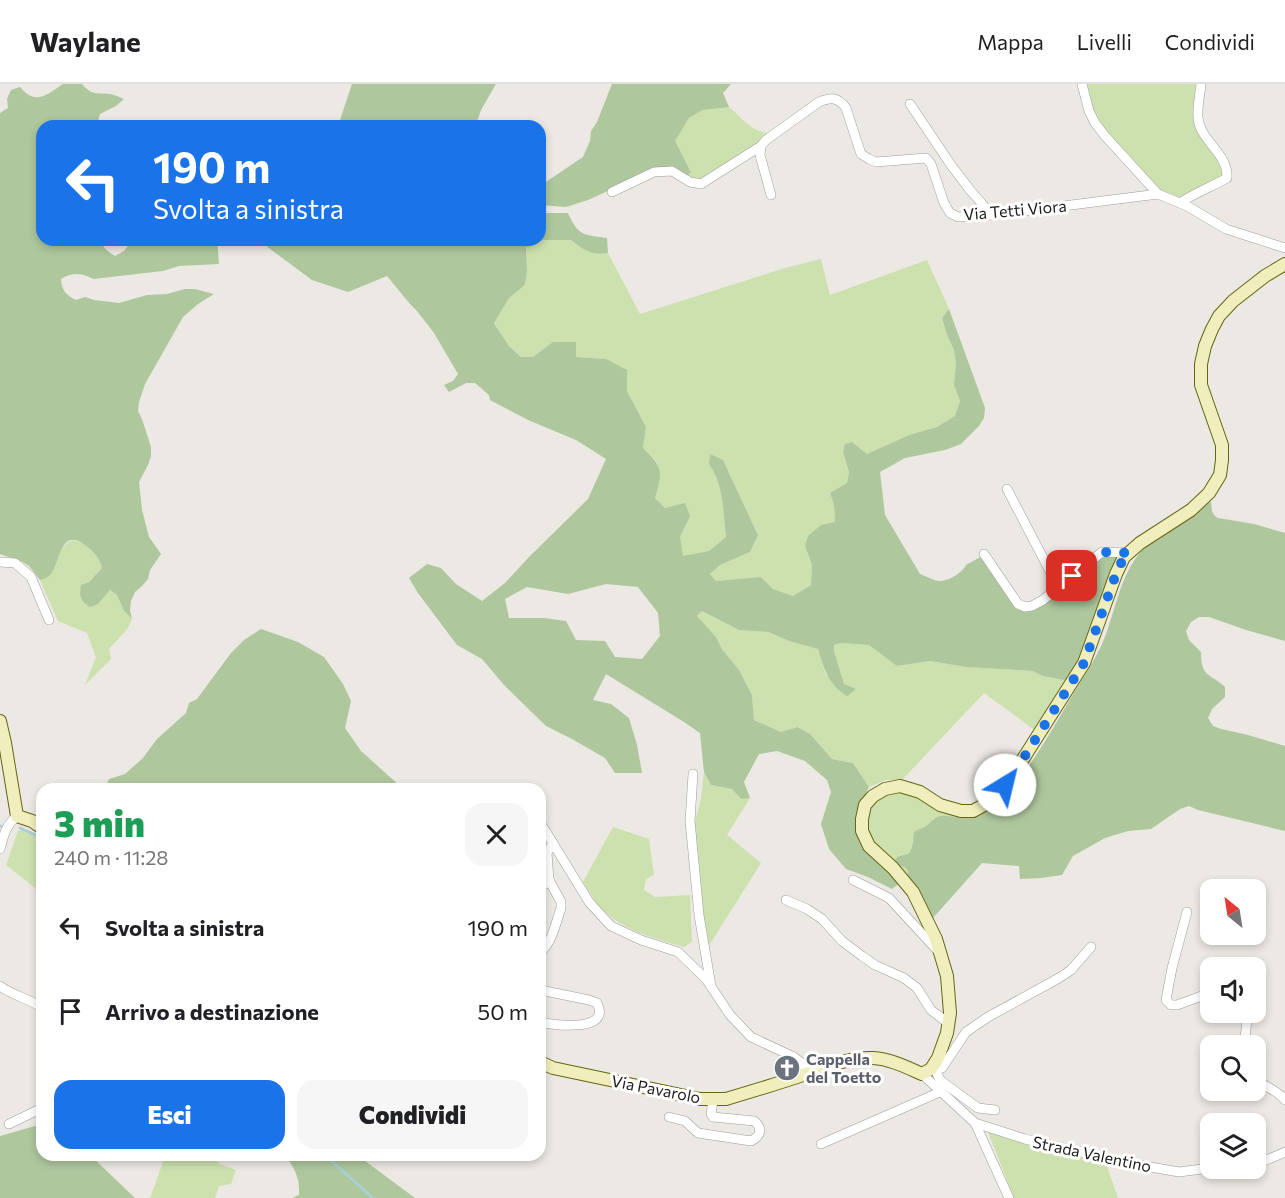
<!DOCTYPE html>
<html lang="it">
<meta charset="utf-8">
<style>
:root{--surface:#fff;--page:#f6f6f6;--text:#202124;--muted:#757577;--line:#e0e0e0;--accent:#1a73e8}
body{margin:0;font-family:Commissioner,sans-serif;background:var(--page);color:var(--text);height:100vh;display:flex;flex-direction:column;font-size:22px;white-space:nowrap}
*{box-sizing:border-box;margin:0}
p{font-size:20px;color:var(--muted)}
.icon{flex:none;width:33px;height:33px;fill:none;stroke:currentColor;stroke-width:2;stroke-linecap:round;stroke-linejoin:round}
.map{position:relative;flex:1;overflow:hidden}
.sheet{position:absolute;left:36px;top:699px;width:510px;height:378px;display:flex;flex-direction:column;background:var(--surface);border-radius:18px;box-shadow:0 3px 9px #0003}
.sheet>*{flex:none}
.top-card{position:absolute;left:36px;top:36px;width:510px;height:126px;border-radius:18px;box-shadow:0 3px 9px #0003;background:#1a73e8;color:#fff;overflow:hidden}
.needle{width:39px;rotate:330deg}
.fabs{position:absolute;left:1200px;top:795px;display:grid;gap:12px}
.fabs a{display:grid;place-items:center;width:66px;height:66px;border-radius:12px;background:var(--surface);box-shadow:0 3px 9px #0003;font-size:30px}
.pin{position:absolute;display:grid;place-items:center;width:51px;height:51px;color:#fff;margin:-26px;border-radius:12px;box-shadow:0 3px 9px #0006}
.me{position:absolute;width:66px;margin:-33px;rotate:36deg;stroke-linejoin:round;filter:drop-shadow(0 0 4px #0008)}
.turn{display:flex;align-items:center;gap:21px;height:126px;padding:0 18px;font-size:27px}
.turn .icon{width:78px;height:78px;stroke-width:2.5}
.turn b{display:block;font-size:42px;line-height:51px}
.round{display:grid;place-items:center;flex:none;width:63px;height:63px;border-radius:18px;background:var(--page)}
.head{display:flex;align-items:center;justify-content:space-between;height:102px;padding:0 18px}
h1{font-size:36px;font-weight:800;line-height:45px;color:#1e9e55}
.action{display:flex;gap:12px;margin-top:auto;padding:12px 18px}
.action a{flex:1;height:69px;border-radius:18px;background:var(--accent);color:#fff;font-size:24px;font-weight:800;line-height:69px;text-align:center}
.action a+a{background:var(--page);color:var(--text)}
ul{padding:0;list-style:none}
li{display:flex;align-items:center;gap:18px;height:84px;padding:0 18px}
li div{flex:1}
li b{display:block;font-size:22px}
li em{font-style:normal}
header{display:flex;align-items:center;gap:36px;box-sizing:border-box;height:84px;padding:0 30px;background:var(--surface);border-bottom:2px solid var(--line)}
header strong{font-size:28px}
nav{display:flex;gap:33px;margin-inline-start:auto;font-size:21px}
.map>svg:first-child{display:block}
.grass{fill:#cde1af}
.forest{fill:#aec79d;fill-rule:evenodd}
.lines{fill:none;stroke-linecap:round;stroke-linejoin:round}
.stream{stroke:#a9d0d5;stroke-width:3}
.street-casing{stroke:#9d9d9d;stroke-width:10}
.secondary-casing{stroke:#656512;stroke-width:14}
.street{stroke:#fff;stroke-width:9}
.secondary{stroke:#f1eebd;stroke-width:12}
.route{stroke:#1a73e8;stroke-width:10;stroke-dasharray:0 18}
.labels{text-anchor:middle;stroke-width:6;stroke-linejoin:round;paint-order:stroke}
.street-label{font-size:16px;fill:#1c1c1c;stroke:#fff}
.worship-label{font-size:16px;font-weight:bold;fill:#5b616d;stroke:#fff;text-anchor:start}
</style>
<header>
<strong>Waylane</strong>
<nav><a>Mappa</a><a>Livelli</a><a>Condividi</a></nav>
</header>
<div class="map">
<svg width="1285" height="1114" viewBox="0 0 1285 1114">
<rect width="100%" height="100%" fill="#ece8e3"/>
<g class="grass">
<polygon points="1083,0 1200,0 1197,35 1220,72 1226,93 1180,118 1159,109 1096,39"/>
<path d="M729,23C740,32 753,49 768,49L759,60L702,97L692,96L687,92L691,87L674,57L689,34L703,26Z"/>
<path d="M543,156H571C584,166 591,172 608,169L640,230L785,184L821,175L830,211L927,176L949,225L942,234L947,251L954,266L956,280L954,301L960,317L955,332L937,343L909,351L867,370L852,358L843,368L849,388L847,399L830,410L834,421L835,438L805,462L812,481L811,501L793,512L773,505L761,493L716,497L710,490L720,481L750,468L758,451L728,386L709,380C724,401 723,428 726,453L709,467L683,473L679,453L665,424L655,414L657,378L643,364L646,343L627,307L606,275L576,273V259L553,258L533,273H521L509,262L494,238L509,214L525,201L527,187L526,164Z"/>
<path d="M72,456C87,458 98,470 102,484L89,498L110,506L117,511L124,527L132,535L128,544L109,565L111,575L85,601L96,573L87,549L58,537L40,496C62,489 50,469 72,456Z"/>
<polygon points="702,527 739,546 767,548 789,557 818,565 826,591 844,600 834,567 834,560 840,559 869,561 897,582 930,577 966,583 1034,587 1043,592 1069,597 1036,647 984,609 902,696 886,696 869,703 853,679 832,675 810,650 799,643 781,648 754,636 752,611 739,586 722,565 716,553 697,533"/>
<polygon points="704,688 711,701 732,705 741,715 750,714 727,751 761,779 708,863 701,830 693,745 701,715"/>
<polygon points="900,705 964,730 964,733 941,732 937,733 927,742 914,748 911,766 908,770 899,772 897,780 906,784 909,787 908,794 872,761 865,735 875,714"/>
<path d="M613,743L649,755L654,791L646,795L644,806L655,813L690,811L692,858L684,863C656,855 624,847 603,826C595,818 589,807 583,798Z"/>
<polygon points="23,746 38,753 42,758 42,815 34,803 6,781 18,747"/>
<polygon points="988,1048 991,1048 1105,1077 1118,1114 1014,1114"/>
<polygon points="164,1071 215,1071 214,1074 220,1080 236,1086 231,1100 219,1102 215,1114 150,1114 162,1081"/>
</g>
<g class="forest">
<path d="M63,0H82C93,14 100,7 114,11C118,12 121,14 124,15L116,22L100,30L98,38L100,42H42V156H101C102,164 109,168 115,172L124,167L132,156H217L219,180L179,182L163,187L93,195C82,189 72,188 61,195C62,207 66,211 76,216L85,213L94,216L119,219L147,211L167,210L185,205H195L214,210L198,220L183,233L145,300L139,318L138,327L142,335L151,363V372L148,381L139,398L142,426L149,453L161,470L150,486L148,495L142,502L135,508L131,517L130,526L132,535L124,527L117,511L110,506L98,520L90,523C80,517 79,512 81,501L89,498L102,484C99,473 94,468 85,461C59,441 60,483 49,492C47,494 43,495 40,496L29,482L21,477L0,470V29L8,24L7,15L11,6L20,3C36,22 46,11 63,0Z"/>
<polygon points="352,0 496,0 481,26 478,35 472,42 338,42"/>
<polygon points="612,0 731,0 723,9 729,23 703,26 689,34 675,57 691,88 687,92 673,84 610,106 588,116 566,123 540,121 540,102 583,73 590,57 591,47 597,38"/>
<path d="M540,129H568C578,152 584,151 607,154L608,169C591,172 584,166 571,156H543L526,164L527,187L525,201L509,214L494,239L509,262L521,273H533L553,258H576V273L606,275L627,286V307L646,343L643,364C663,384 663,386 655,414L665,424L685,419L690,432L680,453L683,472L709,467L726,453C723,428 724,401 709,380L710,370L723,376L758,451L750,468L720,481L710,490L716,497L761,493L773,505L793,512L811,501L812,481L805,462L808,452L821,441L835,438L834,421L830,409L847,399L849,388L843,368L845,360L852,358L867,370L909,351L937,343L955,332L960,317L954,301L956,280L954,266L947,251L942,234L949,225L985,324L984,334L979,342L961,360L945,366L905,374L880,388L885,431L920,490C926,492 934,497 940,497C949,497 963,488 966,481L982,472L1025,525L1103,470L1121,471L1082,575L1069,597L1043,592L1033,587L966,583L930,577L897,582L869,561L840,559L834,561V567L844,600L856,605L847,612C828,600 824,585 818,565L789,557L768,548L739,546L702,527L697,532L716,553L722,565L739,586L752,611L754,636L781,648L798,643L810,650L832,675L853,679L869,703L857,728L858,747L900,799L892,805L868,793L846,785L829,765L821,740L831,708L827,696L805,677L777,667L759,670L744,698L750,714L741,715L732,705L711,701L704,688L700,649L684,638L606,590L593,616L611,620L629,634L637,661L642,689H615L605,674L572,655L546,642L504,601L482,575L457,561L418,509L409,494L427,480L441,484L456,500L482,517L505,499L529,473L588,415L606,375L576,356L528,336L490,316L489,311L475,299H466L449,308L444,301L453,297L458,290L434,249L417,227L410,220L387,192L348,208L312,196L258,156H540ZM606,500L638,503L658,529L660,552L642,575L615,573L605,557L576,556L566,537L544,534H509L505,515L527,503L568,510Z"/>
<path d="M1211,418C1212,426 1211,430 1218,434L1254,440L1285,449V557L1246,546L1209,533H1199L1191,538L1186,547L1189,556L1201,568C1201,594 1210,589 1225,603V613L1212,625L1208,634L1213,642L1221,645L1248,651L1285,662V747L1198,726L1189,722L1180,725L1151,745L1128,747L1105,754L1073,772L1062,791L1041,794L1020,795L1019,782L982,779L932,835L908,794V787L906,784L897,780L895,775C900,770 905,772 909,769C913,765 913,754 914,748C918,745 922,745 926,742C931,739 935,732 941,732C948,731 956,734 964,733C983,732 997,722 1010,707C1034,678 1053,644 1072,612C1082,595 1094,578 1102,560C1116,530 1121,474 1155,457L1205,419Z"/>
<polygon points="261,545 298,558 324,573 343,600 351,617 345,644 361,667 400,702 401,705 104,705 109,695 125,690 143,674 157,655 186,629 189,619 197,615 231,569 244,556"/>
<polygon points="42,1040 42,1071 90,1071 135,1114 0,1114 0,1052"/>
<path d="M285,1071H357L415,1114H292L299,1111C300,1094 295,1085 285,1071Z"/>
</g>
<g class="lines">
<g class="stream">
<polyline points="0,742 1,742"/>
<polyline points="20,744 42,754"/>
<polyline points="325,1071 373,1114"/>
</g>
<defs>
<g id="street">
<polyline points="1082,0 1089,27 1095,39 1105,52 1158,110"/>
<polyline points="910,20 951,81 970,106 992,131"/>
<polyline points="612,108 654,88 672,87 690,98 701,100 761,62"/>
<path d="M771,111L760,71L761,62L766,56L819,18C831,13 838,13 846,24L861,70L869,75L876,78L926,74L931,80L944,119L950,129L958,133L992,131L1158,110L1187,122L1226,145L1285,164"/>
<path d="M1180,119C1195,109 1211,103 1227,94C1229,70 1200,57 1198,34C1197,23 1200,11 1201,0"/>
<polyline points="1007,405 1053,493 1057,504"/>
<polyline points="984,470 1018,520 1025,523 1032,522 1043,516 1102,468 1129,469"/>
<polyline points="0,478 15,479 31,493 49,536"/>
<polyline points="693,690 690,737 699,831 711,902"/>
<polyline points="408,704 409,705"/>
<polyline points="543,743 589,818 611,842 641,856 678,868 706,895 730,931 751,953 794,973 803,980 807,990"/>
<path d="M0,765C4,751 5,742 17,732"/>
<polyline points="853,796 889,814 939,868"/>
<polyline points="540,801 545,800 549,796 547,769 553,759"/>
<polyline points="786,816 807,825 822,835 842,857 862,872 875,881 904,894 917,904 931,926 948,939"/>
<polyline points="1187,828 1172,884 1166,916 1171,921 1177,921 1210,909"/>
<path d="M540,869C552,859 556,838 561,824V818L549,796"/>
<path d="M0,902C13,912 29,914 42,924"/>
<path d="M540,906L589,916L597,919C612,949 554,941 540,938"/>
<polyline points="1244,962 1248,928"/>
<polyline points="931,985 936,986 942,984 966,948 988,933 1059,894 1071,886 1091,863"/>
<polyline points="936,986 937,990 941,997 978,1024 995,1026"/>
<polyline points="922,990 975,1039 1009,1114"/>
<path d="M1256,995C1265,1003 1277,1006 1285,1016"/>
<path d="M669,1033L685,1037L698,1049L751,1057C761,1052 763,1044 754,1037L713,1033L711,1030L713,1016"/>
<polyline points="975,1039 1025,1055 1139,1081 1179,1088 1210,1084"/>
<polyline points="9,1040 42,1024"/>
<polyline points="821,1060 940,1008"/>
<polyline points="1256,1078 1269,1075 1285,1068"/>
</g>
<g id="secondary">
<polyline points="0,637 5,659 17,732 32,737 42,744"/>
<path d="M540,978L553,984L700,1015H726C753,1007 780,999 806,990C828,983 849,973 873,974C890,975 906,983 922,990L931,985L938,974L947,949L950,929L947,892L936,855L913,808L893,784L869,762L862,747V735L865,721L873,712L885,705L900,702L920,708L940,721L961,727H973L993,716L1016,686L1084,579L1116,490L1124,473L1140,459L1191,426L1209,409L1220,391L1222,376V361L1201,301V280L1205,262L1212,245L1219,232L1233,217L1265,192L1285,180"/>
</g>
</defs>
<use href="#street" class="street-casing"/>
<use href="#secondary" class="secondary-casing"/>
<use href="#street" class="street"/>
<use href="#secondary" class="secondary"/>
</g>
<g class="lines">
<polyline class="route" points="1005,701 1016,686 1084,579 1116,490 1124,473 1129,469 1102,468 1072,492"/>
</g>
<defs>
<symbol id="church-disc" viewBox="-11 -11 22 22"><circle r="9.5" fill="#6b7280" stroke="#fff"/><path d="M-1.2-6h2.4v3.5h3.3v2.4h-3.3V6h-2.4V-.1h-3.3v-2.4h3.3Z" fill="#fff"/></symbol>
</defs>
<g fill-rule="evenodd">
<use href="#church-disc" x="772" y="969" width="30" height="30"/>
</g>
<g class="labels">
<g class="street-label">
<text transform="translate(1015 126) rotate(-5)" y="6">Via Tetti Viora</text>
<text transform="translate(656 1005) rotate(11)" y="6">Via Pavarolo</text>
<text transform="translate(1092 1070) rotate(12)" y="6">Strada Valentino</text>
</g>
<g class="worship-label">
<text x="806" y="981">Cappella<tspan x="806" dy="18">del Toetto</tspan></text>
</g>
</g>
</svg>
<div class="fabs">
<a><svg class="needle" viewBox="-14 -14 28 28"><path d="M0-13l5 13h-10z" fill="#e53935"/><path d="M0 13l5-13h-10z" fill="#757577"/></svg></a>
<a><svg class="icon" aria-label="sound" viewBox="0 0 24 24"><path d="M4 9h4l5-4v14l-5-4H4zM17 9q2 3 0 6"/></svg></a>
<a><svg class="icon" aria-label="search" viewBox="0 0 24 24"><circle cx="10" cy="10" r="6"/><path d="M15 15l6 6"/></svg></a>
<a><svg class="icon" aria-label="layers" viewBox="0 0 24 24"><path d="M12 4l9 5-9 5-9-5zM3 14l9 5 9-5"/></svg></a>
</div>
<div class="pin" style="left:1072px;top:492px;background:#d93025"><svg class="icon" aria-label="arrive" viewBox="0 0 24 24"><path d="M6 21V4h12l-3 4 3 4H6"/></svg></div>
<svg class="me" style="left:1005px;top:701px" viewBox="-20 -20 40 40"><circle r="19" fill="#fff"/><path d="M0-13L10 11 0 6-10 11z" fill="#1a73e8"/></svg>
<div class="top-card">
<div class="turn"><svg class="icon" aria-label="left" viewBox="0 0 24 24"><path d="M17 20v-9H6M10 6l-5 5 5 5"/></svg><div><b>190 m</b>Svolta a sinistra</div></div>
</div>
<section class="sheet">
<div class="head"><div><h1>3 min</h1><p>240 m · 11:28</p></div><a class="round"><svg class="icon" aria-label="close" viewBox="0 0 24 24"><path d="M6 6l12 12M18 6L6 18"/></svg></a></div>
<ul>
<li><svg class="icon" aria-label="left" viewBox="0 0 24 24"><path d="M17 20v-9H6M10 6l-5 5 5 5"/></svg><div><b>Svolta a sinistra</b></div><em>190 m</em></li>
<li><svg class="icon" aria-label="arrive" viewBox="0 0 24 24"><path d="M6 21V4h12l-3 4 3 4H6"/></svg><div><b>Arrivo a destinazione</b></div><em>50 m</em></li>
</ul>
<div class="action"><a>Esci</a><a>Condividi</a></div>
</section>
</div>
